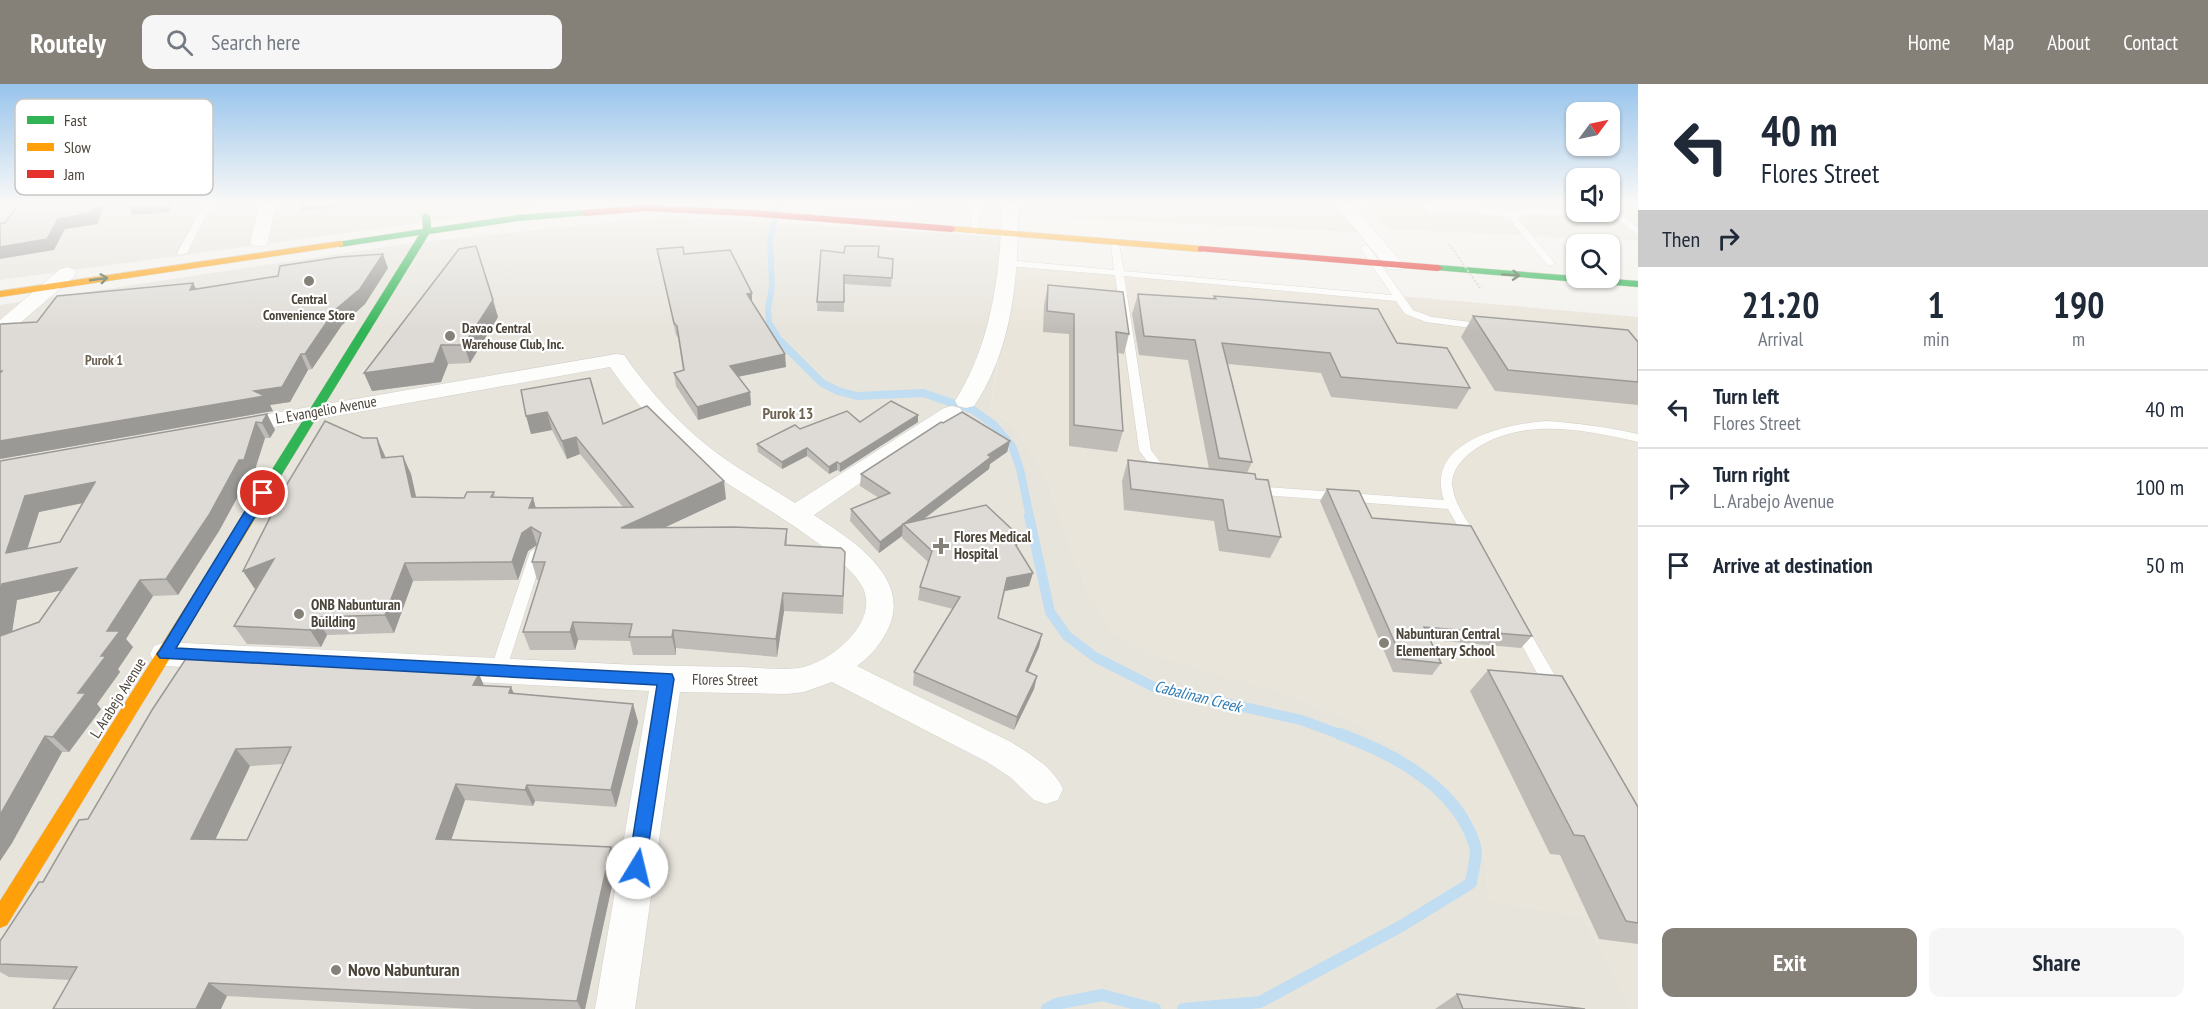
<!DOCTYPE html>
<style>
:root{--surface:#fff;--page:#f6f6f7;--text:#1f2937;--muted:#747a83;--line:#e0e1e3;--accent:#868178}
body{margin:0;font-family:"PT Sans Narrow",sans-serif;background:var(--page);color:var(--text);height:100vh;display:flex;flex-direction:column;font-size:22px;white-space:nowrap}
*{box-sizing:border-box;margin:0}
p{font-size:20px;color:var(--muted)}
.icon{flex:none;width:33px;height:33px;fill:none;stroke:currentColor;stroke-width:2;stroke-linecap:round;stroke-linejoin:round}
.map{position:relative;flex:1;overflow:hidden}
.drawer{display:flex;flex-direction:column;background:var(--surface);width:570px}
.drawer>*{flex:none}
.banner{background:#fff;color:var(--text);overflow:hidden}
.needle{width:39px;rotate:57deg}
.fabs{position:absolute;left:1566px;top:18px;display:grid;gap:12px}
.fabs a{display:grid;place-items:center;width:54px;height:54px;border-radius:12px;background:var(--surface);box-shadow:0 2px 4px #0004;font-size:30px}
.pin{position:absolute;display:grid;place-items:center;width:51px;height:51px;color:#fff;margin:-26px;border:3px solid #fff;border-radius:50%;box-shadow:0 2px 6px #0007}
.me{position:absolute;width:66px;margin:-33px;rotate:9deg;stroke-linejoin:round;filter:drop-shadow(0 0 4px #0008)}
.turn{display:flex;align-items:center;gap:21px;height:126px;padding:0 24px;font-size:27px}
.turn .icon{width:78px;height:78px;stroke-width:2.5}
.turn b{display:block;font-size:42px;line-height:51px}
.then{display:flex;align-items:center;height:57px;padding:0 24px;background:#0003;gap:12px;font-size:22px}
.eta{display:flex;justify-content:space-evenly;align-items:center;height:102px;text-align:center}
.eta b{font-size:36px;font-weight:700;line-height:42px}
.cta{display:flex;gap:12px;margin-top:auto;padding:12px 24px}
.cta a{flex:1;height:69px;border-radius:12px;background:var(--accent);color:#fff;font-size:24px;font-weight:700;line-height:69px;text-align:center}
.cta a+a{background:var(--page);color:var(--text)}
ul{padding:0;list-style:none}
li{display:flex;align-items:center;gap:18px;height:78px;padding:0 24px;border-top:2px solid var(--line)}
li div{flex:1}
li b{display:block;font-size:22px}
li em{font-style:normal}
header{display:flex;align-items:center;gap:36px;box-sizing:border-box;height:84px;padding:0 30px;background:var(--accent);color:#fff}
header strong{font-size:28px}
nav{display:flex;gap:33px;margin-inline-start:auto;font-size:21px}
.search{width:420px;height:54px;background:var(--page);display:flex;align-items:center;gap:15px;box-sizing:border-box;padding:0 21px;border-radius:12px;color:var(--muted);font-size:22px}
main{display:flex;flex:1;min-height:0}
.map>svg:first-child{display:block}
.residential{fill:#e7e4dc}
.education{fill:#eae5da}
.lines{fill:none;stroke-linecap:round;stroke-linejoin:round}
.stream-far3{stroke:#c0ddf1;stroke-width:6}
.stream-far2{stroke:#c0ddf1;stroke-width:8}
.stream-far1{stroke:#c0ddf1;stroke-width:10}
.stream{stroke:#c0ddf1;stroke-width:12}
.lane-casing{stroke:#d2d0cb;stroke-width:1}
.street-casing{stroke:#d2d0cb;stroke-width:1}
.fast-casing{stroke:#d6cebb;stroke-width:1}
.slow-casing{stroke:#d6cebb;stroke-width:1}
.jam-casing{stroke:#d6cebb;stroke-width:1}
.lane{fill:#fdfdfc;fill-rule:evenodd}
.street{fill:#fdfdfc;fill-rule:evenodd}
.fast{fill:#30b455;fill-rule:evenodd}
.slow{fill:#ff9f0a;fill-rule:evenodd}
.jam{fill:#e5322d;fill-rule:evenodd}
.path-bridge{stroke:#d3d2cc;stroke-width:2;stroke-dasharray:2 2;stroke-linecap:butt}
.wall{fill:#bfbcb8;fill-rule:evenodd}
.shaded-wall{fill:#9b9996}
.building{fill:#dedbd6;stroke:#9b9996;stroke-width:1.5;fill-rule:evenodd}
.oneway{stroke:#446040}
.route{fill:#1a73e8;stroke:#114b97;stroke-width:1.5}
.poi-dot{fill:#868178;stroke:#fff;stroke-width:2}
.labels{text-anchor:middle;stroke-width:4.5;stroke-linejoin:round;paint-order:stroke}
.far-poi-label{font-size:14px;font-weight:bold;fill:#4b4439;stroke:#fff}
.far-neighbourhood-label{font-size:14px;font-weight:bold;fill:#6e6250;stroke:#fff}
.street-label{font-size:15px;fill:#4b4439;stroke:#fff}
.poi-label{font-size:15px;font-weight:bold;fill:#4b4439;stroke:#fff;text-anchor:start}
.neighbourhood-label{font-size:16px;font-weight:bold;fill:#6e6250;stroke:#fff}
.water-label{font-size:16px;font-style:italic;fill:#2e7ab2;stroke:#fff}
.near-poi-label{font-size:18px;font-weight:bold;fill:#4b4439;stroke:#fff;text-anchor:start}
.key{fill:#fff;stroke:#c9c7c4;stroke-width:1.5}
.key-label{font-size:16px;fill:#4b4439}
</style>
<header>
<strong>Routely</strong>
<div class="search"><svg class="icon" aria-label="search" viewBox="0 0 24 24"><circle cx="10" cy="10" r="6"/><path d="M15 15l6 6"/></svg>Search here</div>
<nav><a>Home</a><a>Map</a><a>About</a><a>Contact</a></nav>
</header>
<main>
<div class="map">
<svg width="1638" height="925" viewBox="0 0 1638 925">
<rect width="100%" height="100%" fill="#f4f2ee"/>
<g class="residential">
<polygon points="0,118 575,118 0,196"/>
<polygon points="847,118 1346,118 1377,149 1014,131"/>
<polygon points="668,132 1017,154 990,325 1015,343 1044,388 1089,511 1298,614 1357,639 1419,677 1463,717 1484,768 1489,816 1583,832 1632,925 0,925 0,221 412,159"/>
</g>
<g class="education">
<polygon points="1361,118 1576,118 1576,128 1610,128 1610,118 1638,118 1638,157 1390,145"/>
<polygon points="1015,178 1638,233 1638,925 1632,925 1583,832 1489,816 1484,768 1463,717 1419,677 1357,639 1298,614 1147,570 1112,549 1089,511 1044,388 1015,343 990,325"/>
</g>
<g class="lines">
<polyline class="stream-far3" points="779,118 770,155 772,203 768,225 769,238 781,259"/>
<polyline class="stream-far2" points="780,257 822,299 838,307 857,312 923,309 973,326 994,341 1012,362 1020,385 1030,433"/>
<polyline class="stream-far1" points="1029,432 1050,528 1067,552 1095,573 1154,603 1301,636 1345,652"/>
<g class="stream">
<polyline points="1047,925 1056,920 1102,911 1155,925"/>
<path d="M1183,925L1260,918L1403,841L1471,799C1472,789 1478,772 1475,762C1458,703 1394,670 1340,650"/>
</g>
<defs>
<g id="lane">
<polygon points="205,118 213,118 187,169 179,171 177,169"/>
<polygon points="973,118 981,118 978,148 974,151 970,148"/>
<polygon points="1417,118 1427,118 1433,123 1466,122 1515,128 1528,124 1607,128 1611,124 1621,129 1638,144 1638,151 1614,133 1529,130 1520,132 1519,136 1555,179 1550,182 1547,181 1512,138 1511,133 1466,128 1431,129"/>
<polygon points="1115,157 1119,160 1124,187 1392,211 1360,164 1365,161 1368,162 1413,226 1432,233 1486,240 1491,243 1486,246 1426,238 1405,230 1396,217 1124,192 1151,366 1163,382 1172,389 1166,393 1155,388 1139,366 1115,191 1008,182 1003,179 1008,176 1114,186 1111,160"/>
<path d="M1546,337C1577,339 1607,343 1638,350V358C1583,345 1518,332 1470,369C1461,376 1452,387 1452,400C1454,421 1469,439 1480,457L1473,462L1468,460L1448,425L1252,410L1246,406L1252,402L1444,416C1424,358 1505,340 1546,337Z"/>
<polygon points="537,463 544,468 506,587 503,591 498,593 493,591 490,587 530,468"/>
<polygon points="1519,536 1524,538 1561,602 1563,607 1561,612 1555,613 1549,612 1512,542 1514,538"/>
</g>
<g id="street">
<polygon points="260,118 276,118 268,158 265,162 253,162 250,158"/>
<path d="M1002,118H1018C1019,186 1014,264 974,322L966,324L958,322L955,317C992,259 1001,186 1002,118Z"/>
<polygon points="1333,118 1350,118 1404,181 1402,185 1388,185"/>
<polygon points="67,183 74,185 76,189 74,193 7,250 0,252 0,236 60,185"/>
<path d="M616,270L624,271C653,312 686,348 728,377C750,392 773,405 795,419L944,324L952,322L960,324L963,329L960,334L889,379L814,431C850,455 911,492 889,543C882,558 871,572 857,582L1011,658C1030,670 1053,683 1063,705L1058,716L1046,720L1034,716L1010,693L987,678L832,598L804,608L787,610L680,608L635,925H595L649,607L165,582L154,578L150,570L154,562L165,558C309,565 452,572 596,579C645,582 694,582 744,583C763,584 784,587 804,583C833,576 879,538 863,504C845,467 748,415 712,389C671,360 639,324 610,283L234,350L226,348L222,343L226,338L234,336Z"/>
</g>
<g id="fast">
<polygon points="585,126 589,129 588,131 518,137 429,150 251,441 241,441 239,438 241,435 419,151 340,163 337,162 337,158 423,145 422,132 426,129 430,132 431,144 518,131"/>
<polygon points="1438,181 1638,197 1638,203 1435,186 1433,184"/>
</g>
<g id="slow">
<polygon points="952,142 1201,162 1206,165 1201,168 949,147 948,145"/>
<polygon points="340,157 343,158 343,162 0,213 0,207"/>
<polygon points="246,433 253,438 7,841 0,844 0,817 241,435"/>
</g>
<g id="jam">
<polygon points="646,121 750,126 952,142 956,145 952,148 750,132 646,127 585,132 581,129 585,126"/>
<polygon points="1201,162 1438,181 1443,184 1438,187 1198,167 1198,163"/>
</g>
</defs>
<use href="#lane" class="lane-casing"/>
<use href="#street" class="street-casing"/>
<use href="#fast" class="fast-casing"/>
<use href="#slow" class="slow-casing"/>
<use href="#jam" class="jam-casing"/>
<use href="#lane" class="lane"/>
<use href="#street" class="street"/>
<use href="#fast" class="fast"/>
<use href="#slow" class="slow"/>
<use href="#jam" class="jam"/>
<polyline class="path-bridge" points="1449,160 1480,204"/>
</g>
<g class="wall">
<polygon points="1384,118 1419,118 1418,121 1389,122"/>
<polygon points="1431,118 1498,118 1434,121"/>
<polygon points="657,165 684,170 752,209 752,217 786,283 738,293 750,308 751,321 698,336 676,302 674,289 683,287 678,254 676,251 659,176"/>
<polygon points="821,166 893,175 891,203 844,200 844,228 817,227"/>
<polygon points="388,184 365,220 342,241 312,285 308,286 290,318 270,321 273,327 0,375 0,241 37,238 196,205"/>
<polygon points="1048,201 1129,250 1124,270 1118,269 1123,347 1117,368 1069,362 1069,250 1043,248 1044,221"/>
<polygon points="1138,210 1213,215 1214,212 1397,259 1470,304 1457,325 1331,313 1321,289 1228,280 1252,378 1247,389 1256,395 1281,453 1270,474 1219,467 1214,437 1124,426 1122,397 1128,376 1209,385 1188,276 1139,271 1132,230"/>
<polygon points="1473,232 1638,258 1638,321 1495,307 1461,253"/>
<polygon points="498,233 470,279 448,280 441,298 372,307 364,289"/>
<polygon points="521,306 603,340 726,415 665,443 787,445 787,461 845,468 843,530 784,527 777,573 676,564 676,571 633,571 630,557 578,556 575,566 530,566 523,548 540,496 537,496 532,478 537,461 528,467 518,496 413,497 394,549 327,551 321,563 247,560 234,542 255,505 243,487 411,390 416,413 464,414 494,408 495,413 533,414 536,424 623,423 580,370 567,375 552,346 531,350"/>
<path d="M267,330L275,346L270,354H265L253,392H249L219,447L178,511L153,512L126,555L133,563L118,585L120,588L97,620L101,625L69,668H62L12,759L0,777V377ZM83,419L60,458L27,465L39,428ZM61,506L39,538L12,547L17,516Z"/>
<polygon points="860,338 918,338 840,388 837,386 829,390 807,372 782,385 758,368 757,360 800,345"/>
<polygon points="943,339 1010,357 1007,368 990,380 989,385 923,436 1019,452 1017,463 1029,502 1005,507 998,534 1042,550 1039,563 1028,588 1037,592 1034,605 1014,646 913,601 914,588 953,525 918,516 920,503 928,478 902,454 902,452 879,469 850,437 851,425 879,414 860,402 861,390"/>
<polygon points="1327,405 1372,434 1532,552 1521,564 1431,556 1441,579 1432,591 1393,588 1320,417"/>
<path d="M295,574L300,581L479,590L484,602L514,610L633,620L638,638L616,723L535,717L533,722L465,716L451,756L617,779L585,925H474L227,912L70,896L9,893L0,888V857L88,735ZM283,680L247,756H215L250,682Z"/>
<polygon points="1488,586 1638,723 1638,860 1599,855 1560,771 1550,770 1470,607"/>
<polygon points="1457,910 1585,925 1435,925"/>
</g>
<g class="shaded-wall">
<polygon points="95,118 104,118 98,140 65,145 54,166 0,175 0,163 58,135"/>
<polygon points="137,118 172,118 169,128 133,131 126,119"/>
<polygon points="299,118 369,118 302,127"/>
<polygon points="383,170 388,184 365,220 342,241 312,285 305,270 335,226"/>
<polygon points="193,199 201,214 190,206"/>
<polygon points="752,209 752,221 747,210"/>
<polygon points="493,216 498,233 470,279 464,261"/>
<polygon points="441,261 448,280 441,298 372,307 364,289"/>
<polygon points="301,270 308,286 290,318 270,321 273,327 0,375 0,357 254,307"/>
<polygon points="785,270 786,283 731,294 730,282"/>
<polygon points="750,308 751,321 698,336 697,323"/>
<polygon points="547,328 552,346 531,350 526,332"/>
<polygon points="267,330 275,346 270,354 262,339"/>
<polygon points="918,331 918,338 840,388 840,380"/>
<polygon points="256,338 265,354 253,392 249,392 219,447 178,511 166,495"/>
<polygon points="576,353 580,370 567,375 562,357"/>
<polygon points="377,354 385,372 390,392 382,374"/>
<polygon points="1010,357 1007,368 990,380 989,385 909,446 903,440 902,452 879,469 880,458 988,371"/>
<polygon points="807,364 807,372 782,385 782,378"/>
<polygon points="403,372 411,390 420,431 412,413"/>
<polygon points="837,378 837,386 829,390 829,383"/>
<polygon points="724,397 726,415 625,462 621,444"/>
<polygon points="95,398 107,414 39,428 21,485 6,469 25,412"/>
<polygon points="533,414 538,432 529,424"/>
<polygon points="531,443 537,461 528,467 518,496 512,478 522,449"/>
<polygon points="1019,452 1016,465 1012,455"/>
<polygon points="274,475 255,505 243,487"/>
<polygon points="405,479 413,497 394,549 385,531"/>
<polygon points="77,484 91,500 17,516 9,568 0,571 0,509 2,500"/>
<polygon points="1033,489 1029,502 1005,507 1007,494"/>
<polygon points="140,496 153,512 126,555 133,563 118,585 120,588 97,620 101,625 69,668 53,653 78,609 107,547"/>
<polygon points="783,509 784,527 777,573 776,555"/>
<polygon points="316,533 327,551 321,563 310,546"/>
<polygon points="573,538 578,556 575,566 570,548"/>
<polygon points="673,546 676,564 676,571 672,553"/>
<polygon points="1042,550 1039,563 1022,601 1026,587"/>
<polygon points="295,574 307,592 291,581"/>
<polygon points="479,590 486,607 473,601"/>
<polygon points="1037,592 1034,605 1014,646 1017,633"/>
<polygon points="511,603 519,621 509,609"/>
<polygon points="633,620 638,638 616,723 611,706"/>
<polygon points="45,652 62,668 12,759 0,777 0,731"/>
<polygon points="236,665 250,682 208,771 191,755"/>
<polygon points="456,700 465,716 446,771 436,755"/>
<polygon points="527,701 535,717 533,722 525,706"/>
<polygon points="611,763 617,779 585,925 581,925 577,917"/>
<polygon points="209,899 227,912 221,925 196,925"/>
</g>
<g class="building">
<polygon points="20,118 95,118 92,129 58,135 47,155 0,163 0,139 5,139"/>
<polygon points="476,162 493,216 464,261 441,261 434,279 364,289 459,165"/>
<polygon points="845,162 879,162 878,173 893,175 892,194 844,191 844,218 817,218 821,166 844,169"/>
<polygon points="683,163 684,170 730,166 752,209 747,210 785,270 730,282 750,308 697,323 674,289 684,286 677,242 674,239 657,165"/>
<polygon points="383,170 360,205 335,226 305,270 301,270 282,303 254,307 265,312 0,357 0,289 2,287 0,287 0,241 1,240 37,238 57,212 193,199 190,206 278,192 280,182 340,173"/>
<polygon points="1048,201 1123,208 1129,250 1116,248 1123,347 1074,341 1074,230 1047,227"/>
<polygon points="1138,210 1216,215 1214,212 1378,225 1397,259 1447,264 1470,304 1341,293 1330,269 1222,259 1252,378 1219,374 1195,256 1144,252"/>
<polygon points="1473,232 1628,246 1638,258 1638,298 1508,286"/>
<polygon points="590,294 603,340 647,322 724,397 621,444 734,443 787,445 785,461 841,464 845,468 843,512 783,509 776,555 673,546 672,553 629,553 632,540 573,538 570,548 523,548 545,478 532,478 541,449 531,443 522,449 512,478 405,479 385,531 316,533 310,546 234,542 274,475 243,487 287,400 325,337 363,354 377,354 382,374 403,372 412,413 464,414 467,408 494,408 491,413 533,414 529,424 633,423 576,353 562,357 547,328 526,332 521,306"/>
<polygon points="891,317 918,331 840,380 837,378 829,383 807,364 782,378 757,360 795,341 800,345 847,327 860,338"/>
<polygon points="962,328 1010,357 988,371 991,373 880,458 851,425 890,409 861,390 941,338 943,339"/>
<path d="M267,330L262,339L256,338L244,376H239L209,431L166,495L140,496L107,547H120L101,572H106L78,609H86L53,653L45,652L0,731V552L39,538L77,484L2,500L0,509V377ZM95,398L60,458L6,469L25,412Z"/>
<polygon points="1128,376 1255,390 1256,395 1268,396 1281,453 1228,446 1223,416 1131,405"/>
<polygon points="1327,405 1359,407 1372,434 1471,442 1532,552 1424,543 1441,579 1402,575"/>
<polygon points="986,421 1019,452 1012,455 1033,489 1007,494 998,534 1042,550 1026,587 1037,592 1017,633 914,588 960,513 920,503 932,467 903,440"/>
<path d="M217,570L295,574L291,581H370L479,590L473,601L511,603L509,609L633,620L611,706L527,701L525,706L456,700L436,755L611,763L577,917L209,899L196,925H53L77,883L0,880V857L39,798H43L79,736L88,735L152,626L187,573H215ZM291,663L247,756L191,755L236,665Z"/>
<polygon points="1488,586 1562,592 1638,723 1638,839 1626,837 1584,752 1574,751"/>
<polygon points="1457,910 1585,925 1463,925"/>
</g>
<defs><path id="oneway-shaft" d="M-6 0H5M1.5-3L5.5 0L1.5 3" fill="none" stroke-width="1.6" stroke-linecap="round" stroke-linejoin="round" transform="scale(1.5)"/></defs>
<g class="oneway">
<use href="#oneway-shaft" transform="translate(1511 191) rotate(4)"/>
<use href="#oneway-shaft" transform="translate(99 195) rotate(-8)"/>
</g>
<linearGradient id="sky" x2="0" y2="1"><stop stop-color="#98c4ec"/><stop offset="0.48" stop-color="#faf9f7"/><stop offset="1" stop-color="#faf9f7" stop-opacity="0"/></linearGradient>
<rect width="1638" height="248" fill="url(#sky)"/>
<polygon class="route" points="263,405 269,409 176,564 672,590 674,595 644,790 637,793 630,790 628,784 657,601 160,574 157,570 160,566 258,406"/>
<g class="poi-dot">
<circle cx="309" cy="197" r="6"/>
<circle cx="450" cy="252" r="6"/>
<path d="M938 453h6v6h6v6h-6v6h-6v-6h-6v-6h6z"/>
<circle cx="299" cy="530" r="6"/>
<circle cx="1384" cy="559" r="6"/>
<circle cx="336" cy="886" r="6"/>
</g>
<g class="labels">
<g class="far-poi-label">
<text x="309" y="220">Central<tspan x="309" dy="16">Convenience Store</tspan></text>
<text x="462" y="249" text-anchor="start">Davao Central<tspan x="462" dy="16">Warehouse Club, Inc.</tspan></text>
</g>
<g class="far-neighbourhood-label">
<text x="104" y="281">Purok 1</text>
</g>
<g class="street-label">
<text transform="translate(326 326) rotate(-10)" y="5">L. Evangelio Avenue</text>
<text transform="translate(725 596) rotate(1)" y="5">Flores Street</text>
<text transform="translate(118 614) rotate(-58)" y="5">L. Arabejo Avenue</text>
</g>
<g class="poi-label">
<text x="954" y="458">Flores Medical<tspan x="954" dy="17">Hospital</tspan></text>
<text x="311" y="526">ONB Nabunturan<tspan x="311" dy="17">Building</tspan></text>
<text x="1396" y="555">Nabunturan Central<tspan x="1396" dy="17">Elementary School</tspan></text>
</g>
<g class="neighbourhood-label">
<text x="788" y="335">Purok 13</text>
</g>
<g class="water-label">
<text transform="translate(1198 612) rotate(14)" y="6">Cabalinan Creek</text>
</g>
<g class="near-poi-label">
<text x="348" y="892">Novo Nabunturan</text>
</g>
</g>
<rect x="15" y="15" width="198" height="96" rx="9" class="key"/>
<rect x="27" y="32" width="27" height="8" fill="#30b455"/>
<rect x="27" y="59" width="27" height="8" fill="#ff9f0a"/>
<rect x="27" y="86" width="27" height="8" fill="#e5322d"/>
<g class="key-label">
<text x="64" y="42">Fast</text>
<text x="64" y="69">Slow</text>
<text x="64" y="96">Jam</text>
</g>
</svg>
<div class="fabs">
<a><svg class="needle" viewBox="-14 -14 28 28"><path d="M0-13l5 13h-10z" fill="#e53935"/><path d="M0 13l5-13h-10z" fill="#747a83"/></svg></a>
<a><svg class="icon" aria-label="sound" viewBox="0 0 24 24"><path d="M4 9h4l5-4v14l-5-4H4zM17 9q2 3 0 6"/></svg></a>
<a><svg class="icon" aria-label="search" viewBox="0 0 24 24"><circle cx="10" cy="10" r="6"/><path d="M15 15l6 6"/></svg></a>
</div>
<div class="pin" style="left:263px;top:409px;background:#d93025"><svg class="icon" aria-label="arrive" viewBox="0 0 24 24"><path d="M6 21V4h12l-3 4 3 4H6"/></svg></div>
<svg class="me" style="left:637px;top:784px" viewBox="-20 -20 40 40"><circle r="19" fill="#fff"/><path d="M0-13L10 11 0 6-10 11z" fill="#1a73e8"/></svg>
</div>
<section class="drawer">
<div class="banner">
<div class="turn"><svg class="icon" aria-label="left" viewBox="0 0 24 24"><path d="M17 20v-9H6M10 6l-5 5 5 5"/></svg><div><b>40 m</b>Flores Street</div></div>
<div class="then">Then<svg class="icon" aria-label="right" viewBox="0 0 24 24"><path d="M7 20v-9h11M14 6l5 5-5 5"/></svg></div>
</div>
<div class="eta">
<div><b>21:20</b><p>Arrival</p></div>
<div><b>1</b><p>min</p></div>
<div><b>190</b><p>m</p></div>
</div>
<ul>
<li><svg class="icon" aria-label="left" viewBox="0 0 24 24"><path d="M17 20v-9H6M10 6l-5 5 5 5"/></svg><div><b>Turn left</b><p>Flores Street</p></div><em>40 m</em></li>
<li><svg class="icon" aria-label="right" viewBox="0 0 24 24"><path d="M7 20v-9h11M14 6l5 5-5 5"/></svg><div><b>Turn right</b><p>L. Arabejo Avenue</p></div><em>100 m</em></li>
<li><svg class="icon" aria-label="arrive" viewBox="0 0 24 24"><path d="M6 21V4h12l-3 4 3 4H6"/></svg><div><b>Arrive at destination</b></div><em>50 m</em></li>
</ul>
<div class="cta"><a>Exit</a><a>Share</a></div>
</section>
</main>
